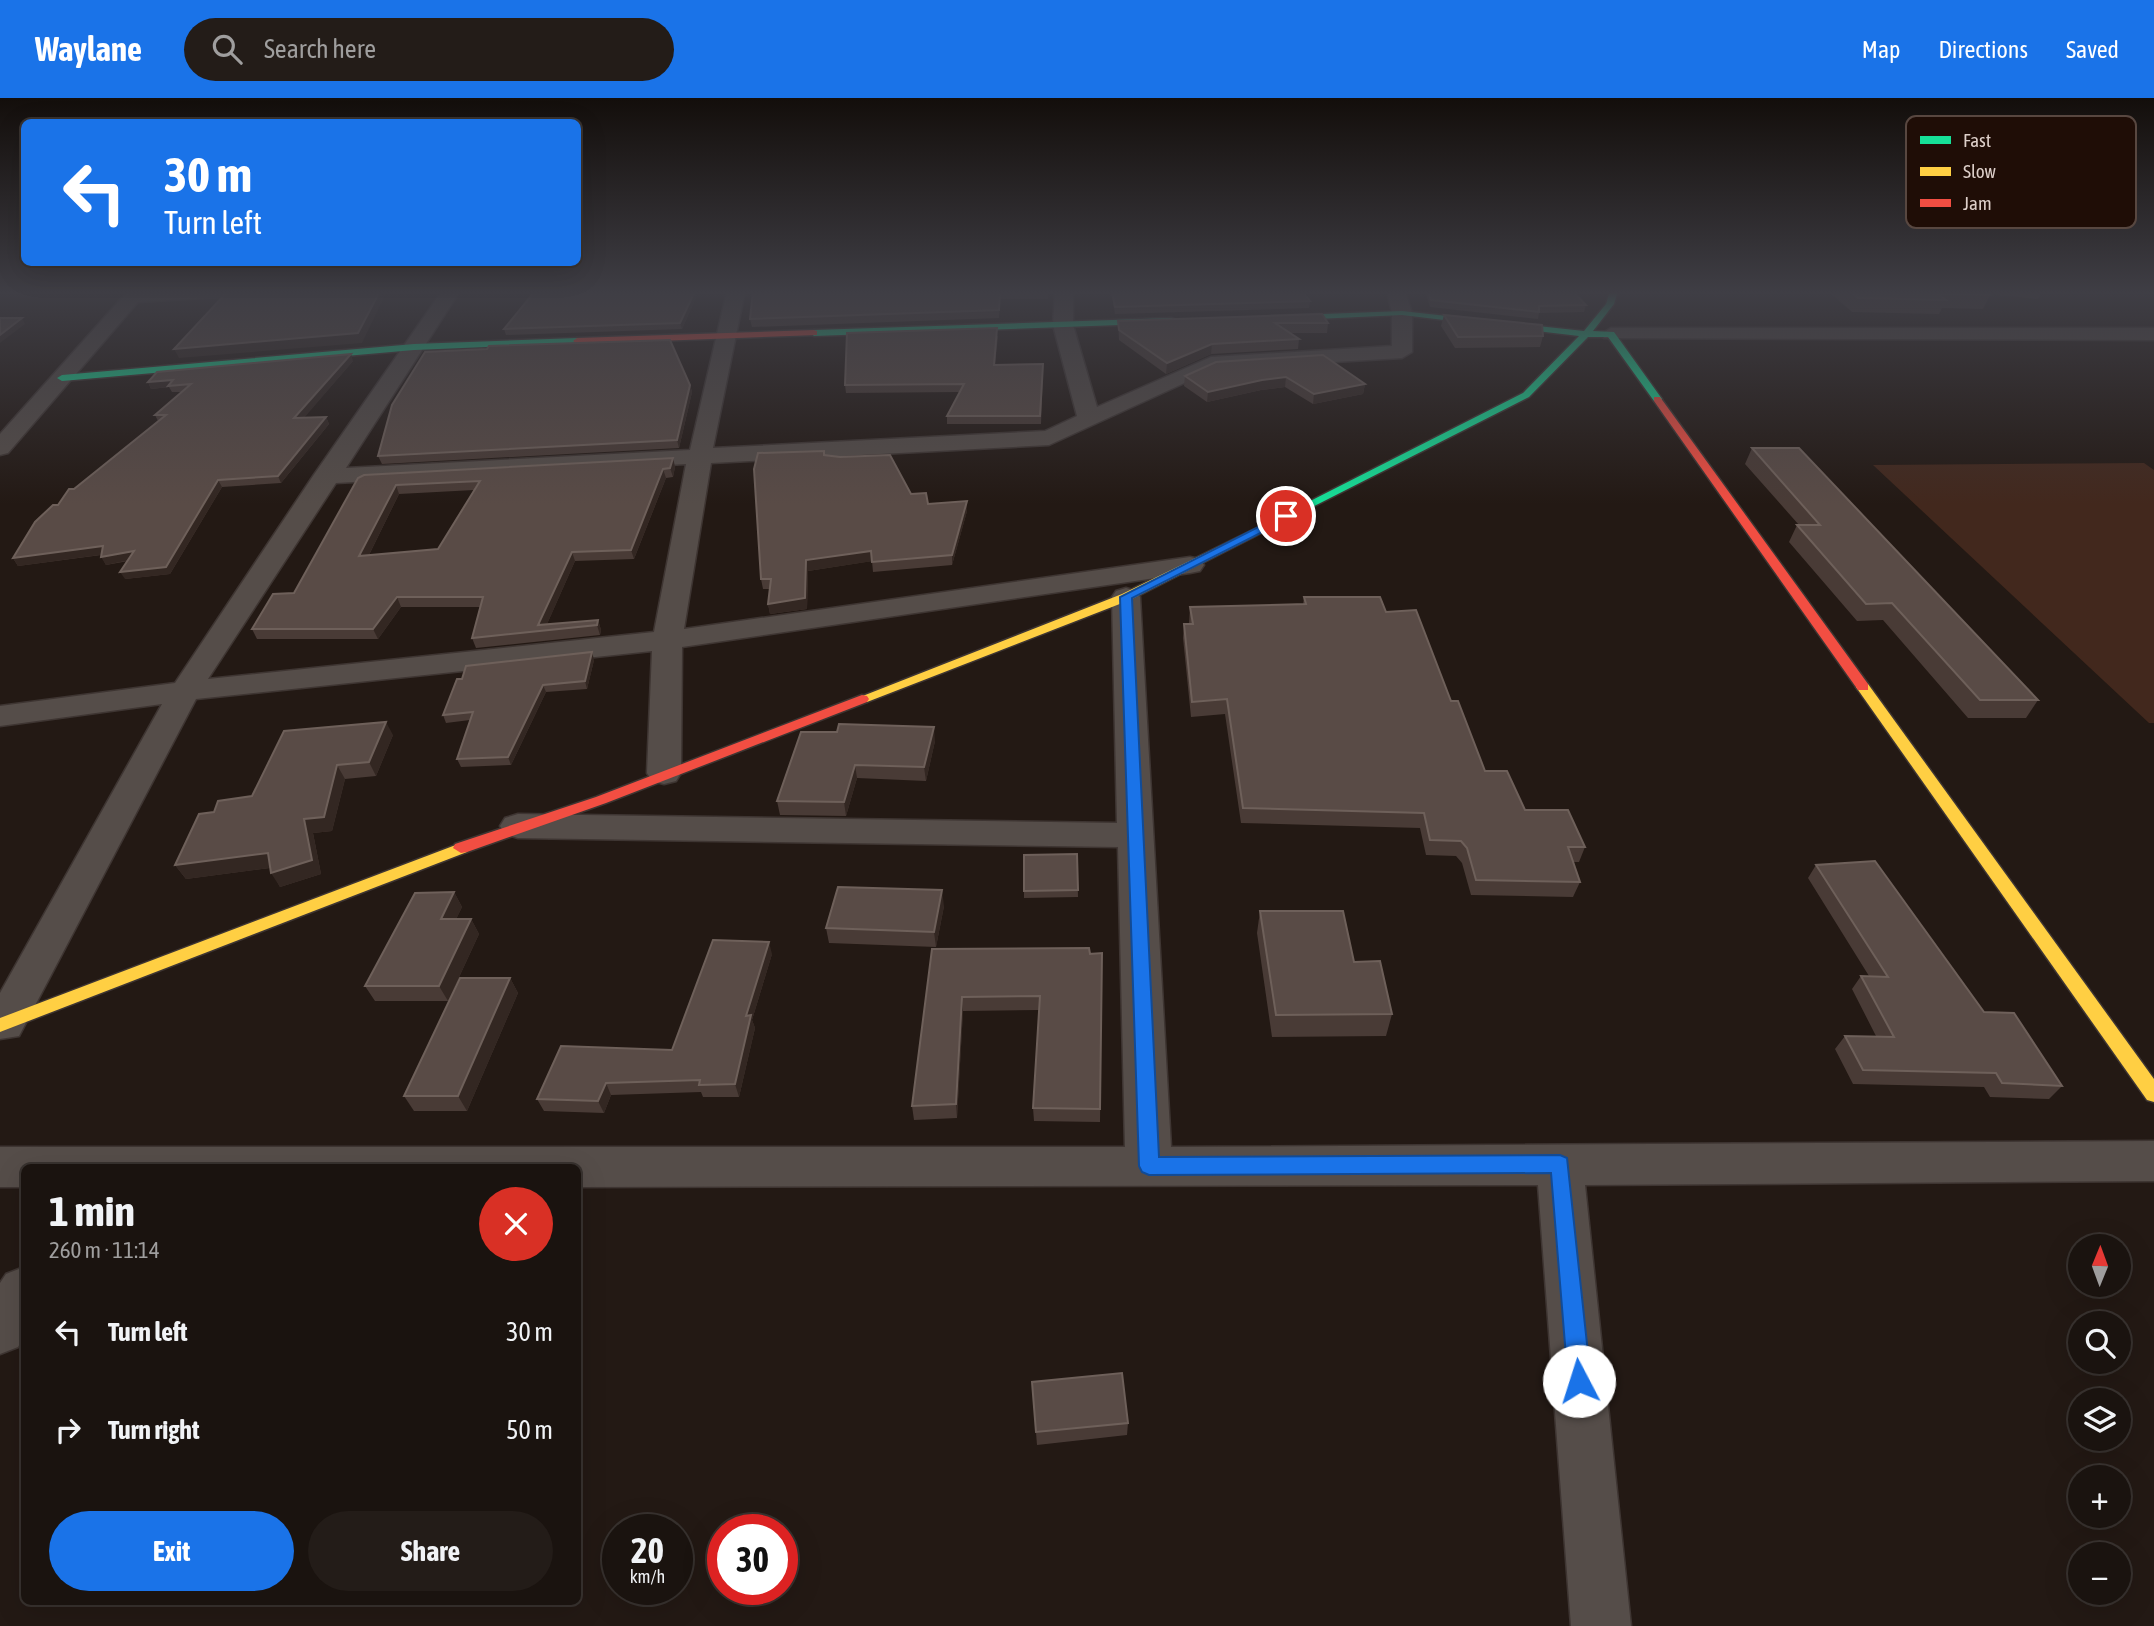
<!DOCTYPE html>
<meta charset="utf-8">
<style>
:root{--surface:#1a130f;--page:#231c18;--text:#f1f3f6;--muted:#9f9e9e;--line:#38322f;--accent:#1a73e8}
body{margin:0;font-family:"Asap Condensed",sans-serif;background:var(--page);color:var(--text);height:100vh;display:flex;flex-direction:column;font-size:26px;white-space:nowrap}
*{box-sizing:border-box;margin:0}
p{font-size:23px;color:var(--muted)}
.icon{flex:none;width:38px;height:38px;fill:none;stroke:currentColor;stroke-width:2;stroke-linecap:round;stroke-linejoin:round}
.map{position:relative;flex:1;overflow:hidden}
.drawer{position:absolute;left:21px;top:1066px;width:560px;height:441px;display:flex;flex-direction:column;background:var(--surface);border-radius:10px;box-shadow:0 7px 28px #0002,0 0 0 2px var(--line)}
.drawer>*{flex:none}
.hud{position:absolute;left:21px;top:21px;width:560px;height:147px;border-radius:10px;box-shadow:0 7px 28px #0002,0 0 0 2px var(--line);background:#1a73e8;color:#fff;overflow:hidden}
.needle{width:46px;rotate:1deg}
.tools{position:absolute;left:2068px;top:1136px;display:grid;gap:14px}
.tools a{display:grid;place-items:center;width:63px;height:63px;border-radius:50%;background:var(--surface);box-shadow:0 7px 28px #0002,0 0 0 2px var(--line);font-size:35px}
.speed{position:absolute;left:602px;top:1416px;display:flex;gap:14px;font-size:35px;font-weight:700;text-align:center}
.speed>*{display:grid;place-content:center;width:91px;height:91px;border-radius:50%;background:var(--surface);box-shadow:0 7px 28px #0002,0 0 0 2px var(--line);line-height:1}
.speed small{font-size:18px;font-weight:400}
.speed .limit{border:10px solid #d22;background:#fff;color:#111}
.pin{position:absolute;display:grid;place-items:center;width:60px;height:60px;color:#fff;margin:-30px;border:4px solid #fff;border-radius:50%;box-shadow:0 2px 7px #0007}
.me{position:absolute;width:77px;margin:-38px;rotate:355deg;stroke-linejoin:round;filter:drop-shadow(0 0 5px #0008)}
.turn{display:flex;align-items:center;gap:24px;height:147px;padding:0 28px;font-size:32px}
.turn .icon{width:91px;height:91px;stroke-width:2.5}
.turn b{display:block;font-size:49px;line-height:60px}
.round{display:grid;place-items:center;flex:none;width:74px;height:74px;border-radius:37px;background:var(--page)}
.summary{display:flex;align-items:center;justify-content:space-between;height:119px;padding:0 28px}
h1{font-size:42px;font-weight:700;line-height:52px}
.cta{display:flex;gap:14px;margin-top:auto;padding:14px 28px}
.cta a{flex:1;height:80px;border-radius:42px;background:var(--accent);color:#fff;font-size:28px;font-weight:700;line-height:80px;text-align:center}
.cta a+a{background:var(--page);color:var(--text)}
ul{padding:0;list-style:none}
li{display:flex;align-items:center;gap:21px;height:98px;padding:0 28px}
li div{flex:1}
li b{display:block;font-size:26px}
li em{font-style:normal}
header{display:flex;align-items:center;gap:42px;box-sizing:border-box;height:98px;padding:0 35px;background:var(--accent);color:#fff}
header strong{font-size:33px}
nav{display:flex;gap:38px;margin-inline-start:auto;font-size:24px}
.search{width:490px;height:63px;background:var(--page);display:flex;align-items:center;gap:18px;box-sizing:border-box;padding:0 24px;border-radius:38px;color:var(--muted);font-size:26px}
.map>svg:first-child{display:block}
.green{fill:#42281d}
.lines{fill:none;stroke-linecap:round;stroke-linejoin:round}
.street-casing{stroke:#3e3532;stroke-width:3}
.fast-casing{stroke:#3e3532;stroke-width:3}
.slow-casing{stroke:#3e3532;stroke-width:3}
.jam-casing{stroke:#3e3532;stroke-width:3}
.street{fill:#554d49;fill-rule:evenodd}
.fast{fill:#16e098;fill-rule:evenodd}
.slow{fill:#ffcf43;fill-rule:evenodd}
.jam{fill:#f24e42;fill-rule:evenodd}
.wall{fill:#493b36;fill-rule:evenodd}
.shaded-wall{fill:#332722}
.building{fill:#594b46;stroke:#6e605a;stroke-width:2;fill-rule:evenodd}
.route{fill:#1a73e8;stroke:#114b97;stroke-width:2}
.key{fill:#1f0d06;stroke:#584740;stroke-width:2}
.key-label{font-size:19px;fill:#ddcfc9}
</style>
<header>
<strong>Waylane</strong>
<div class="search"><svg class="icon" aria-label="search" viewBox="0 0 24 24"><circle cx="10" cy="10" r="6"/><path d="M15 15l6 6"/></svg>Search here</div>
<nav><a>Map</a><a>Directions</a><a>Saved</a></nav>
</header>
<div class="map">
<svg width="2154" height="1528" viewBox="0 0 2154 1528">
<rect width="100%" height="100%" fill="#231914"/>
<polygon class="green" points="2144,365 2154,372 2154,625 2149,625 1873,367"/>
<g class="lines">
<defs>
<g id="street">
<polygon points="128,193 229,193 220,199 138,204 8,355 0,357 0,336"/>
<path d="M442,193H460L346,370L690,352L727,193H745L713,350L1045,333L1077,318L1053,227L1055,193H1073V227L1097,309L1211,259L1392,248V215L1387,193H1405L1412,215V254L1402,260L1215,271L1049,347L711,365L684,531L1190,459L1200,461L1204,467L1200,473L1190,475L682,549L681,675L676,683L664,686L652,683L647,675L652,553L196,601L19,938L0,941V895L162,606L0,628V608L175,585L313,378ZM686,366L654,534L208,581L336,385Z"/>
<polygon points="1611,230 2154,230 2154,242 1604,240 1601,236"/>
<polygon points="1126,490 1136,493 1140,499 1171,1049 2154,1043 2154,1083 1585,1087 1631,1528 1571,1528 1538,1087 578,1089 578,1069 24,1069 24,1089 0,1089 0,1049 1125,1049 1118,749 518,740 505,736 500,728 505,720 518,716 1117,725 1112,499 1116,493"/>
<polygon points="24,1169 24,1238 18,1249 0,1256 0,1185 6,1176"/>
</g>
<g id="fast">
<polygon points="1610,193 1618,193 1614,206 1593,233 1614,234 1662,301 1660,303 1654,303 1608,239 1588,239 1529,299 1271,430 1261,428 1523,295 1579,238 1402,217 1273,223 1270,222 1270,218 1402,213 1584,233 1606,206"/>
<polygon points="1171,220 1174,221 1174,225 814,238 810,235 814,232"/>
<polygon points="577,240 581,243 580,245 414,252 62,283 57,280 62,277 414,246"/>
</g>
<g id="slow">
<polygon points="1267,425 1273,428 1271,430 1130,502 867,604 857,604 855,601 1122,496"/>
<polygon points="1863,585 1868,586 2154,981 2154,1004 2147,1002 1856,589"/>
<polygon points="461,745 469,750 467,754 0,934 0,920"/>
</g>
<g id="jam">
<polygon points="814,232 817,233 817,237 577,246 573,243 577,240"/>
<polygon points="1654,299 1660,299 1868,586 1868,592 1858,592 1654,303"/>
<polygon points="862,597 867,598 869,601 867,604 606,705 467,754 461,755 453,750 455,746 596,699"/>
</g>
</defs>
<use href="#street" class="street-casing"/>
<use href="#fast" class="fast-casing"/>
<use href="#slow" class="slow-casing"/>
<use href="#jam" class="jam-casing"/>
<use href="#street" class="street"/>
<use href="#fast" class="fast"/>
<use href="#slow" class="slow"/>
<use href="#jam" class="jam"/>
</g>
<g class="wall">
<polygon points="535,193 699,193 682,231 506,237 504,231"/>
<polygon points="753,193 1048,193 1048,201 1000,201 999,220 752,229 750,221"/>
<polygon points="1111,193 1302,193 1310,203 1309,210 1115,216"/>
<polygon points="1425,193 1573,193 1586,207 1584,214 1539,215 1538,221 1430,209"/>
<polygon points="1828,193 2042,193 2038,201 1988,196 1990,197 1983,211 1942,210 1939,216 1852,214"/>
<polygon points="1444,217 1543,238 1540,249 1455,250 1441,228"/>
<polygon points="1118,223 1328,225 1327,235 1290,235 1299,241 1298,251 1211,256 1166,276 1119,242"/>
<polygon points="998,238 995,267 1043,274 1041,326 947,326 947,318 960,294 846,295 845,287"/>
<polygon points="353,263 304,319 326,319 329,326 281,385 222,389 170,476 125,481 128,463 106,467 101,457 18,468 13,460 58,407 74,391 158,323 155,317 182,294 172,294 169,289 151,291 148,284"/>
<polygon points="1216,264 1365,286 1363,296 1313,306 1285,289 1261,292 1207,304 1184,288 1185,278"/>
<polygon points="690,287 692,294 679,350 382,366 378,358"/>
<polygon points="1752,350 2038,602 2026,620 1968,620 1883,522 1857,523 1789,444 1797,427 1799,427 1745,366"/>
<polygon points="825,357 911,396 928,406 967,403 967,413 952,467 873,474 872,463 808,473 807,511 770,516 768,506 770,491 763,491 761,481"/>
<path d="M673,360L675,369L673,379L666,380L634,461L575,463L547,526L598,522L601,532L600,537L476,550L472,540L480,509H401L378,541H257L252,531L294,495L358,380ZM474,392L438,451L369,457L399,396Z"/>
<polygon points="1304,499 1386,514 1451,603 1485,673 1525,712 1585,749 1579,764 1573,764 1580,784 1573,799 1471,797 1462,765 1456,758 1426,757 1420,730 1241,725 1225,616 1191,619 1183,540 1184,526 1189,526 1190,509 1303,506"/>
<polygon points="594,562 587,591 546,594 511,667 461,669 457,661 470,622 446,625 443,617 462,581"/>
<polygon points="801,634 935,643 926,683 857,680 846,718 780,717 777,703"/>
<polygon points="393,637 376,678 345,681 332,733 313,735 321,776 280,789 270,770 186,781 175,767 214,714"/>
<polygon points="1077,756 1078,799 1024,800 1024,757"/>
<polygon points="1816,767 1984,914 2062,988 2049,1001 1990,999 1984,989 1853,986 1835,951 1845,938 1876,938 1852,891 1861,878 1869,878 1808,780"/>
<polygon points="454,794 462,809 456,821 471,821 479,836 448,903 375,903 365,888"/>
<polygon points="944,808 936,849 829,845 826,830"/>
<polygon points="1260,813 1354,864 1392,916 1386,938 1272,939 1257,835"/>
<polygon points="932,851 1102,855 1100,1024 1034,1023 1033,1010 1039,912 963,913 957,1020 914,1022 912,1008"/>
<polygon points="772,856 752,922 755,930 739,999 703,999 701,994 611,997 604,1015 544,1013 537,1001 672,952"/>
<polygon points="510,880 518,895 467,1013 414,1013 404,998"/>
<polygon points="1032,1284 1128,1325 1127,1337 1037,1347"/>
</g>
<g class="shaded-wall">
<polygon points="380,193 387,193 362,245 179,260 174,251"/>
<polygon points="695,193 699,193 682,231 680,225"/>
<polygon points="22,220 25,226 0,245 0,237"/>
<polygon points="1212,246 1211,256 1166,276 1167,265"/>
<polygon points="351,256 353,263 298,327 294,320"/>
<polygon points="1286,279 1285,289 1261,292 1207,304 1208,294 1262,282"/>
<polygon points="173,282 168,288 169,289 151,291 148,284"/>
<polygon points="1365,286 1363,296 1313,306 1314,296"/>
<polygon points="690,287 692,294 679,350 677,342"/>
<polygon points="326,319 329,326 281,385 278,378"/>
<polygon points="673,360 675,369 673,379 670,370"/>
<polygon points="663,371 666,380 634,461 631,452"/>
<polygon points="218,382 222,389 170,476 125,481 120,474"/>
<polygon points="396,387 399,396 364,467 359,458"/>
<polygon points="967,403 967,413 952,467 952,457"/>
<polygon points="103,448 107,456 18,468 13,460"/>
<polygon points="134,453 139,460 106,467 101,459"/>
<polygon points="871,453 873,463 808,473 807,511 770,516 768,506 806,462"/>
<polygon points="572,454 575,463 544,533 538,527"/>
<polygon points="397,499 401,509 378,541 373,531"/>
<polygon points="598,522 601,532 600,537 597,527"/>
<polygon points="592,554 594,562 587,591 585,583"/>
<polygon points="543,587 546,594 511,667 508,659"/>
<polygon points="386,624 393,637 376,678 369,664"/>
<polygon points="934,629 935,643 926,683 924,669"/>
<polygon points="337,667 345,681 332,733 313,735 321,776 280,789 271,775"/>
<polygon points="855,667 857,680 846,718 844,704"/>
<polygon points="268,755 277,769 186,781 175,767"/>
<polygon points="942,792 944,808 936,849 934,834"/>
<polygon points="454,794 462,809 449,836 441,821"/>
<polygon points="471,821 479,836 448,903 439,888"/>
<polygon points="769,844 772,856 752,922 755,930 739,999 735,986 746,918"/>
<polygon points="510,880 518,895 467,1013 458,998"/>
<polygon points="962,899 963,913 957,1020 956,1006"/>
<polygon points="606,985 611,997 604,1015 598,1003"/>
</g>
<g class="building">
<polygon points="228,193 380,193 358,235 174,251"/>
<polygon points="535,193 695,193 680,225 504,231"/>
<polygon points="753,193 1048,193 1000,193 999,212 750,221"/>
<polygon points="1112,193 1302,193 1310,203 1115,209"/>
<polygon points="1428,193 1573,193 1586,207 1539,208 1539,214 1431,202"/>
<polygon points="1850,193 1984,193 1990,197 1938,196 1946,202 1858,200"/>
<polygon points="1322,216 1328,225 1275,225 1299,241 1212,246 1167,265 1119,232 1118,223"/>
<polygon points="1444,217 1542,227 1543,238 1458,239"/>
<polygon points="0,220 22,220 0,237"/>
<polygon points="997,230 994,267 1043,266 1040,318 947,318 964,286 845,287 847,235"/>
<polygon points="670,242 690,287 677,342 378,358 392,307 425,254 487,251 489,248"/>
<polygon points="351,256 294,320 326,319 278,378 218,382 166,469 120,474 134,453 101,459 103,448 13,460 35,424 53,407 58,407 69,391 74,391 166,317 155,317 191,286 168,288 173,282 148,284 157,274"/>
<polygon points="1323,257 1365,286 1314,296 1286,279 1262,282 1208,294 1185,278 1216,264"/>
<polygon points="1752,350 1799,350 2038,602 1980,602 1892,505 1866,506 1797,427 1820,427"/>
<polygon points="824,353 824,357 840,359 890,357 911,396 926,395 928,406 967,403 952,457 872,464 871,453 806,462 805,500 768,506 771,481 761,481 754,371 758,355"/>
<path d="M673,360L670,370L663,371L631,452L572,454L538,527L598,522L597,527L472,540L483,499H397L373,531H252L273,496L294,495L358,380L364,377ZM480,383L438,451L359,458L396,387Z"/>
<polygon points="1304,499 1380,499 1386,514 1416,512 1451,603 1458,603 1485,673 1507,673 1525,712 1568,712 1585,749 1568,749 1580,784 1476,782 1467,750 1461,743 1430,742 1424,715 1243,710 1227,601 1192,604 1184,526 1193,526 1190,509 1306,506"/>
<polygon points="592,554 585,583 543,587 508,659 457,661 473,614 443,617 457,581 462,581 466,568"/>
<polygon points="386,624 369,664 337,667 324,719 304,721 312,762 271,775 268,755 175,767 199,716 214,714 218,703 252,698 284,633"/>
<polygon points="839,626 934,629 924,669 855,667 844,704 777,703 801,634 837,634"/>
<polygon points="1077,756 1078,792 1024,793 1024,757"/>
<polygon points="1875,763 1984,914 2014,915 2062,988 2002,985 1996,975 1863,972 1845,938 1894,939 1861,878 1888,879 1816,767"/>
<polygon points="838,789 942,792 934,834 826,830"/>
<polygon points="454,794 441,821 471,821 439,888 365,888 415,795"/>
<polygon points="1260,813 1343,813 1354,864 1380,863 1392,916 1276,917"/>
<polygon points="713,842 769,844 746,918 751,917 735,986 699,987 700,982 606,985 598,1003 537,1001 561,948 672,952"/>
<polygon points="1089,850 1090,856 1102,855 1100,1011 1033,1010 1040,898 962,899 956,1006 912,1008 932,851"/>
<polygon points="460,880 510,880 458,998 404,998"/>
<polygon points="1122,1275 1128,1325 1036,1334 1032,1284"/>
</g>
<linearGradient id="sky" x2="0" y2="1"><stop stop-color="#130e0b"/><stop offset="0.48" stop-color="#3f3e45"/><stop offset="1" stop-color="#3f3e45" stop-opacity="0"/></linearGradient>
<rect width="2154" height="406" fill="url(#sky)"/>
<polygon class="route" points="1286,415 1291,418 1290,420 1132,500 1159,1059 1560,1057 1567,1060 1591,1283 1588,1291 1579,1295 1571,1291 1568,1283 1551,1075 1149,1077 1142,1074 1139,1068 1120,499"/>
<rect x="1906" y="18" width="230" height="112" rx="10" class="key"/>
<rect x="1920" y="38" width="31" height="8" fill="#16e098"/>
<rect x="1920" y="69" width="31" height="9" fill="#ffcf43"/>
<rect x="1920" y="101" width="31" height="8" fill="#f24e42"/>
<g class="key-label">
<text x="1963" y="49">Fast</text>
<text x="1963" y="80">Slow</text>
<text x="1963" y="112">Jam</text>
</g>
</svg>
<div class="tools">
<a><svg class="needle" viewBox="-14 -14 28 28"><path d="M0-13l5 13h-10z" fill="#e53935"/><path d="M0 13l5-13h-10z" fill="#9f9e9e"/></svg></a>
<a><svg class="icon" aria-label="search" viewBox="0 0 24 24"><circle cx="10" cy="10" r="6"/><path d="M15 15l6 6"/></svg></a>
<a><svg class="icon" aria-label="layers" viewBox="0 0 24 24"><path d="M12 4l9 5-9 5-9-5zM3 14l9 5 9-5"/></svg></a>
<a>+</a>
<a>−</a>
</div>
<div class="speed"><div>20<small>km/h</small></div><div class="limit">30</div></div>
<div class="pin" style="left:1286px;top:418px;background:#d93025"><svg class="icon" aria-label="arrive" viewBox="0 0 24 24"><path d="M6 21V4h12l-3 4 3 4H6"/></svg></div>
<svg class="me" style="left:1579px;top:1283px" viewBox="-20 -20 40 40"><circle r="19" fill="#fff"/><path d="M0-13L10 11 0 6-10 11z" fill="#1a73e8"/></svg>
<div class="hud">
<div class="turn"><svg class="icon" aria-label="left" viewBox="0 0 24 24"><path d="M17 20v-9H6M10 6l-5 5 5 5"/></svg><div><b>30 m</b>Turn left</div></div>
</div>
<section class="drawer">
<div class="summary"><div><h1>1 min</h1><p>260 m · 11:14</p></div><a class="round" style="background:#d93025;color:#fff"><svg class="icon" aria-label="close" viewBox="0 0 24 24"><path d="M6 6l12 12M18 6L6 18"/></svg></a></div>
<ul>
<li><svg class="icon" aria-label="left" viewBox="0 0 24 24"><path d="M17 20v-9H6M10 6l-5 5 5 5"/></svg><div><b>Turn left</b></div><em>30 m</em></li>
<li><svg class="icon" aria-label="right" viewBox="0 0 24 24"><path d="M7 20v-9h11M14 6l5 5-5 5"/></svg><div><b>Turn right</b></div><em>50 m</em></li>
</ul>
<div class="cta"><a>Exit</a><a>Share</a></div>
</section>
</div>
